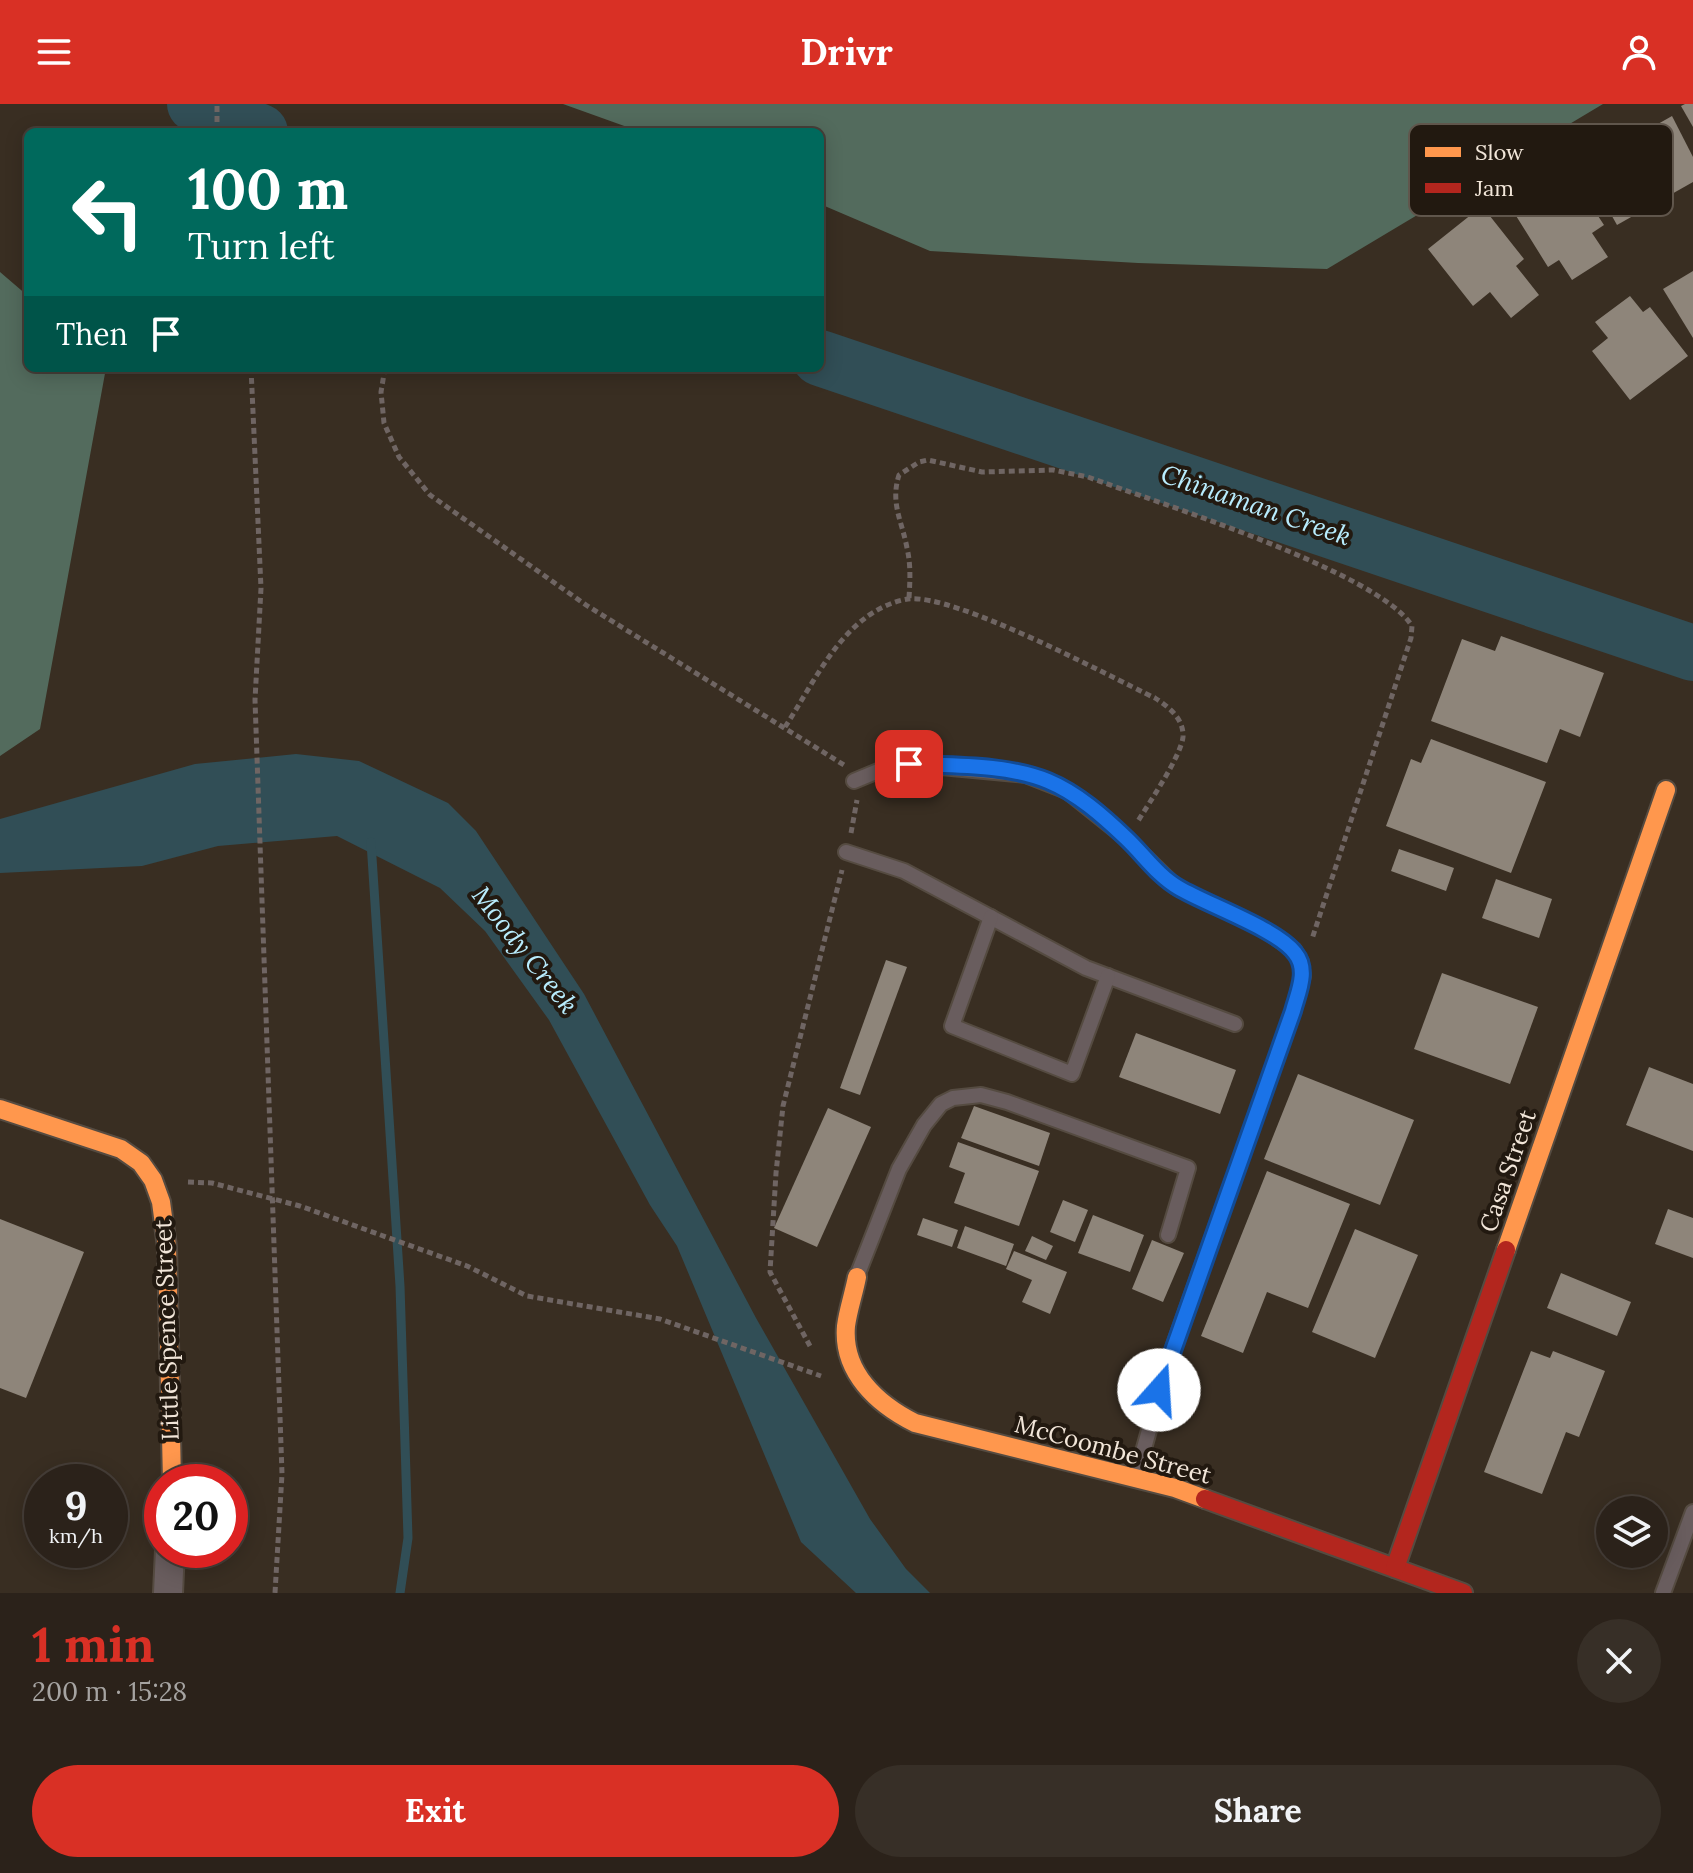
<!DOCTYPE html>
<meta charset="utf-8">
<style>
:root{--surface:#2b221a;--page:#372f27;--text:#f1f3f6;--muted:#a6a4a2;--line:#473f39;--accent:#d93025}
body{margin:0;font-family:Lora,serif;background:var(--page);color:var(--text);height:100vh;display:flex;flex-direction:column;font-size:30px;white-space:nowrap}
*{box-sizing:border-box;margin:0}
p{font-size:26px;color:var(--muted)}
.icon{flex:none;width:44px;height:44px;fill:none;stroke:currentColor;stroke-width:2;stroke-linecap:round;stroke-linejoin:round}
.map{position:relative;height:1489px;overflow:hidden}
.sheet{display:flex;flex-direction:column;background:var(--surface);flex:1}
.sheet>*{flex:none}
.top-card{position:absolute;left:24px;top:24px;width:800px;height:244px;border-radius:12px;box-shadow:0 4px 20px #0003,0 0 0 2px var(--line);background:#00695c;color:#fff;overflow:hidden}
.controls{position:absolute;left:1596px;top:1392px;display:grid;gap:16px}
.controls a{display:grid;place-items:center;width:72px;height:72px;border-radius:50%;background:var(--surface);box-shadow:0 4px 20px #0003,0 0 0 2px var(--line);font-size:40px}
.speed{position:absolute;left:24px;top:1360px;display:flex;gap:16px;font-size:40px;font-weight:700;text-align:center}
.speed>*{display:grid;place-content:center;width:104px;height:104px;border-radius:50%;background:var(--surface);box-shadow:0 4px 20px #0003,0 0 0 2px var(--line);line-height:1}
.speed small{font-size:20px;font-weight:400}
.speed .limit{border:12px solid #d22;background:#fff;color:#111}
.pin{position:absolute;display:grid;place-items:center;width:68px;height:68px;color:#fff;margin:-34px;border-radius:16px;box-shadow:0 4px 12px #0006}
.me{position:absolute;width:88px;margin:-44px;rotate:19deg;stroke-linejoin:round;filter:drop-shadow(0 0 6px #0008)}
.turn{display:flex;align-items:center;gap:28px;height:168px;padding:0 32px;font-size:36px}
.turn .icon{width:104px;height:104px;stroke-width:2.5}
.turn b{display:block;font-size:56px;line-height:68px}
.then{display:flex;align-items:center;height:76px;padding:0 32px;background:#0003;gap:16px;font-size:30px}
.round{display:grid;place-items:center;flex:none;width:84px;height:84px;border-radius:42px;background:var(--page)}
.overview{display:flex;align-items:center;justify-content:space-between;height:136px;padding:0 32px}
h1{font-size:48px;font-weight:800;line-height:60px;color:var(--accent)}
.primary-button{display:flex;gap:16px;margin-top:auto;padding:16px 32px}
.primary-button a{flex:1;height:92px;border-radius:48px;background:var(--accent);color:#fff;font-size:32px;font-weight:800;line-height:92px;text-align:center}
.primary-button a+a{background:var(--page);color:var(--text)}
header{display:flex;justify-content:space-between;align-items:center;height:104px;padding:0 32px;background:var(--accent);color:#fff;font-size:36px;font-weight:800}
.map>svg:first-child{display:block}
.forest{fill:#536b5d}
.water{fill:#314e56}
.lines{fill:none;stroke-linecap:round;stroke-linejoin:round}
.stream{stroke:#314e56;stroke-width:9}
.river{stroke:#314e56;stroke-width:56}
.building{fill:#8e857a}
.lane-casing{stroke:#554b41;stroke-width:18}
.street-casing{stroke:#554b41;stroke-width:32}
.slow-casing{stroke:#554b41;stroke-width:22}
.jam-casing{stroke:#554b41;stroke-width:22}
.path{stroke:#6f6563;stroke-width:5;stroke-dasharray:6 4;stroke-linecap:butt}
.lane{stroke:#695d5e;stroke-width:14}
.street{stroke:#695d5e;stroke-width:28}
.slow{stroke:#ff974d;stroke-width:18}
.jam{stroke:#b3261e;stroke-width:18}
.route-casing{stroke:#114b97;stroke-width:20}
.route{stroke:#1a73e8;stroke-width:14}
.labels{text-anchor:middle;stroke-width:8;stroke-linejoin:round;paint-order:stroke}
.street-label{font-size:24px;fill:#f2e6d9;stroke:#221910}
.water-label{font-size:26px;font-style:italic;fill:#b8ecfd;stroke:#221910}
.key{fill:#221910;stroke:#60564c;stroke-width:2}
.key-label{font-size:22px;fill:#f2e6d9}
</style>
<header><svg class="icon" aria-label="menu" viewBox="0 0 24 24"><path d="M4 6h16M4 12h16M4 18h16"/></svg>Drivr<svg class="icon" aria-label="person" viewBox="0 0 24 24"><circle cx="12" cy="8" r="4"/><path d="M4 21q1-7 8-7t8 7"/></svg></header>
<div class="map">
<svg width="1693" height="1489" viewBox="0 0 1693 1489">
<rect width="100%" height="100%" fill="#392e22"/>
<g class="forest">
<polygon points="563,0 1603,0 1327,165 1138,159 930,147 820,100 820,28 641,28"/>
<polygon points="0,168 28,192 28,264 106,264 40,625 0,652"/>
</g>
<polygon class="water" points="296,650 359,657 448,699 476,727 584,890 756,1214 870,1415 906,1465 930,1489 856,1489 801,1438 677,1142 650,1101 549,916 485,827 440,784 337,732 218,742 142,762 0,769 0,715 195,660"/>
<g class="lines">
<polyline class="stream" points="371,738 400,1182 408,1434 400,1489"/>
<g class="river">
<polyline points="195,0 260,28"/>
<polyline points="820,254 1693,549"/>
</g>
</g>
<g class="building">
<polygon points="1685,0 1693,0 1693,23 1681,2"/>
<polygon points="1672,12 1693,53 1693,78 1617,121 1584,62"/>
<polygon points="1565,62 1604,121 1592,129 1608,153 1572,176 1559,156 1548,163 1508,99"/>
<polygon points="1482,102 1524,155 1516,162 1539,191 1511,214 1490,188 1473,202 1428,145"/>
<polygon points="1693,167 1693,234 1663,185"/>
<polygon points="1630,192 1643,208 1650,203 1688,252 1630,296 1592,247 1608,234 1595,218"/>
<polygon points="1501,532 1604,569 1580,633 1560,625 1547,659 1431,617 1462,535 1495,547"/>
<polygon points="1431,635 1546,678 1511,769 1386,722 1411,655 1421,659"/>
<polygon points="1399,745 1454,764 1446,787 1391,767"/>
<polygon points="1496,775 1552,795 1539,834 1482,814"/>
<polygon points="886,856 907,863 860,991 840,984"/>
<polygon points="1442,869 1538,903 1510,980 1414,945"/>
<polygon points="1136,929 1236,966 1220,1010 1119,973"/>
<polygon points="1649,963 1693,980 1693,1047 1626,1021"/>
<polygon points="1298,970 1414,1016 1380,1101 1264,1055"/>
<polygon points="974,1002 1050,1029 1039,1062 961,1034"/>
<polygon points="828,1004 871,1023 817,1143 774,1124"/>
<polygon points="958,1038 1039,1067 1019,1122 954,1099 965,1069 949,1063"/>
<polygon points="1267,1067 1350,1100 1308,1204 1267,1188 1243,1249 1201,1232"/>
<polygon points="1063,1096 1088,1106 1075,1138 1050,1128"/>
<polygon points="1668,1105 1693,1114 1693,1154 1655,1140"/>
<polygon points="1093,1111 1144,1131 1130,1168 1078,1149"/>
<polygon points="923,1114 958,1126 952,1143 917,1131"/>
<polygon points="0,1115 84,1148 26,1294 0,1284"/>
<polygon points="965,1122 1014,1140 1006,1162 957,1144"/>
<polygon points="1355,1125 1418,1151 1375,1254 1312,1228"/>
<polygon points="1032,1132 1053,1142 1046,1156 1025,1147"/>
<polygon points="1152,1136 1184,1149 1163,1198 1132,1185"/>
<polygon points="1014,1147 1067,1168 1050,1210 1022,1198 1032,1176 1006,1165"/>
<polygon points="1561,1169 1631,1198 1617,1232 1547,1204"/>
<polygon points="1531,1247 1550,1254 1553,1247 1605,1267 1579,1333 1566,1328 1542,1390 1484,1368"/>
</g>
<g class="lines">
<defs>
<g id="lane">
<polyline points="854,677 890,662 909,660 1026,671 1067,687 1127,735 1176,783 1262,824 1294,846 1301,858 1303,872 1293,907 1168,1258 1136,1373"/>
<polyline points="846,748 904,767 1086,864 1235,920"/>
<polyline points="991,813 952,922 1072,970 1108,872"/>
<polyline points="857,1172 899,1065 924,1021 941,1000 953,994 981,991 1007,998 1188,1064 1168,1131"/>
<polyline points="1663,1489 1693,1408"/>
</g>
<polyline id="street" points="168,1489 170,1446"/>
<g id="slow">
<polyline points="0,1005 121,1045 141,1059 153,1076 161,1098 167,1143 172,1378"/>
<polyline points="1506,1146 1666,686"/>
<path d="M857,1173C854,1189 848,1206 846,1222C842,1268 877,1300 915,1319L1175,1384L1205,1395"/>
</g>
<g id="jam">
<polyline points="1205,1395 1463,1489"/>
<polyline points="1395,1464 1506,1146"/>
</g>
</defs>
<use href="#lane" class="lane-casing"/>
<use href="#street" class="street-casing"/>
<use href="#slow" class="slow-casing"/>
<use href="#jam" class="jam-casing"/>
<g class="path">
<polyline points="217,28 217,0"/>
<polyline points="251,264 261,484 255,596 282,1370 275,1489"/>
<polyline points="385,264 381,288 384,319 399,353 430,391 586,501 844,661"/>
<path d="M909,494C910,477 911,461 907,444C902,417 890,399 899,371L919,358L928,356L982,368L1053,366L1088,373C1155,398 1379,468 1412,522L1411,534L1312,835"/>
<path d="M785,623C808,588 830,541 864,515C875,506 893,497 908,495C954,489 1107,571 1155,594C1169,603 1184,615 1183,633C1181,652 1149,699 1138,717"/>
<polyline points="851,729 857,696"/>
<polyline points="188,1078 212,1079 300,1102 467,1162 527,1192 660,1215 821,1272"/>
<polyline points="810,1242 770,1168 776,1069 783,1002 842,766"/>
</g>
<use href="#lane" class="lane"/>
<use href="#street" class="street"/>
<use href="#slow" class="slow"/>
<use href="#jam" class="jam"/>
</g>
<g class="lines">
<defs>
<path id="route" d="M909,660C954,662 1006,660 1048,677C1077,689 1103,712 1126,734C1144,751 1158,772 1179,784C1208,801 1277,825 1295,849C1309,866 1298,888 1293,907L1159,1286"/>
</defs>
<use href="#route" class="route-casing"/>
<use href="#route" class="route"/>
</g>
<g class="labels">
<g class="street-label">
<text transform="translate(1508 1067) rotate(-71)" y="8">Casa Street</text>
<text transform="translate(167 1226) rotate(-92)" y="8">Little Spence Street</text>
<text transform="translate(1113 1346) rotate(15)" y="8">McCoombe Street</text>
</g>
<g class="water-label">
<text transform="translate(1256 401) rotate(19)" y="9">Chinaman Creek</text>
<text transform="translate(525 846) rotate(52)" y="9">Moody Creek</text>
</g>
</g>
<rect x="1409" y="20" width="264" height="92" rx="12" class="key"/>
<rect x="1425" y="43" width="36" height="10" fill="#ff974d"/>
<rect x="1425" y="79" width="36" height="10" fill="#b3261e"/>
<g class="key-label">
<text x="1475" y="56">Slow</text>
<text x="1475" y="92">Jam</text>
</g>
</svg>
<div class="controls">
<a><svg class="icon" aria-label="layers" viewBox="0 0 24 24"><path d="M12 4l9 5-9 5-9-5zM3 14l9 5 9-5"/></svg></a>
</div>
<div class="speed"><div>9<small>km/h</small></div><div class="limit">20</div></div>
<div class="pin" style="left:909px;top:660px;background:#d93025"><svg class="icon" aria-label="arrive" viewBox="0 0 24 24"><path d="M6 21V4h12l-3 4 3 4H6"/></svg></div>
<svg class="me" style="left:1159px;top:1286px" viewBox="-20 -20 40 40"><circle r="19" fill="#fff"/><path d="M0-13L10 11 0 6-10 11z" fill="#1a73e8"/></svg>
<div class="top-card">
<div class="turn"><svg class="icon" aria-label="left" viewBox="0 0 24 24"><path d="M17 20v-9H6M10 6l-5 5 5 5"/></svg><div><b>100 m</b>Turn left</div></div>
<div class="then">Then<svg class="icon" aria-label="arrive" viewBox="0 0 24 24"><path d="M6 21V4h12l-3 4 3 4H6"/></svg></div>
</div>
</div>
<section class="sheet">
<div class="overview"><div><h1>1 min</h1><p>200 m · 15:28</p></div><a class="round"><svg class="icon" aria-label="close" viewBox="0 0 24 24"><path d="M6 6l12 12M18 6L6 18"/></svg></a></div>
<div class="primary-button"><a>Exit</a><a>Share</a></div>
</section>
